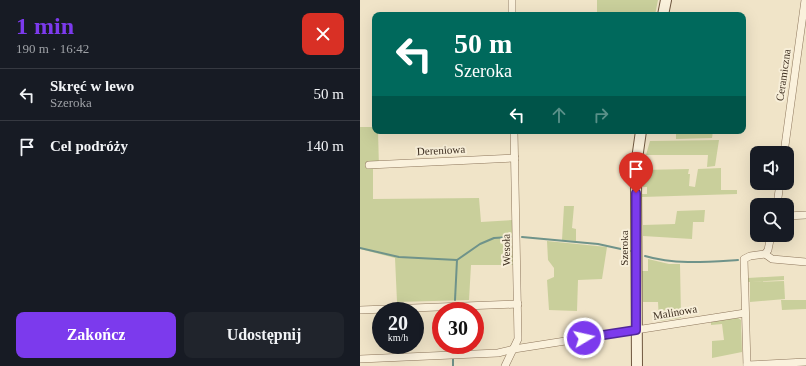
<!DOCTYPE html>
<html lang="pl">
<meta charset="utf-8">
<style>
:root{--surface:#171b24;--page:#20242c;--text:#f1f3f6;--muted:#9ea1a6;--line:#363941;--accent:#7c3aed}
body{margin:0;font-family:"Times New Roman",serif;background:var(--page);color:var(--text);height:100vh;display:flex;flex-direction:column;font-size:15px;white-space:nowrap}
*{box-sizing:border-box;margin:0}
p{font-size:13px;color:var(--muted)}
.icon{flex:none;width:22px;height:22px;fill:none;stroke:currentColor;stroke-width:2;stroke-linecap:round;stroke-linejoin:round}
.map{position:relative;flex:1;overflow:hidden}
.sheet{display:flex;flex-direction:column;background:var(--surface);width:360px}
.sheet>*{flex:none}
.banner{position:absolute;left:12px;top:12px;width:374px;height:122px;border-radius:8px;box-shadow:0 4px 16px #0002;background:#00695c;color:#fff;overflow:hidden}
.tools{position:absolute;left:390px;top:146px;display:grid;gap:8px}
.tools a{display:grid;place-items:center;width:44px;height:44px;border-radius:8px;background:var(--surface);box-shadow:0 4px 16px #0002;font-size:20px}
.speed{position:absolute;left:12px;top:302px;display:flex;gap:8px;font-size:20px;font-weight:700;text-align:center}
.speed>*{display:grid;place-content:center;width:52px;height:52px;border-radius:50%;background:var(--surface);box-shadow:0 4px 16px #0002;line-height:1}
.speed small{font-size:10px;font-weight:400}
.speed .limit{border:6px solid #d22;background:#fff;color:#111}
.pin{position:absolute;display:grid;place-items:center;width:34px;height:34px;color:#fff;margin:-41px -17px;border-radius:50% 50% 50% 0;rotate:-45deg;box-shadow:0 0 4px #0007}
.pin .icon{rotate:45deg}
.me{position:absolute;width:44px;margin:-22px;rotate:81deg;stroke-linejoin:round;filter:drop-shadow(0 0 3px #0008)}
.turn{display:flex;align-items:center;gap:14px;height:84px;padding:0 16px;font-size:18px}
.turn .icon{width:52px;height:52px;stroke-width:2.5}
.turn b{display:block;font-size:28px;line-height:34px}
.lanes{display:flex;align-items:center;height:38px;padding:0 16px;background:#0003;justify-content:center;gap:20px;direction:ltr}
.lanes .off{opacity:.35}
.round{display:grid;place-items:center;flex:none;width:42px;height:42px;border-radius:8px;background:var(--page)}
.overview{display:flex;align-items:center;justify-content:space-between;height:68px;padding:0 16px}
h1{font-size:24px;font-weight:700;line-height:30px;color:var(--accent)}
.action{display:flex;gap:8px;margin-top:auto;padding:8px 16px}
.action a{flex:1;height:46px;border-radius:8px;background:var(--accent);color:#fff;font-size:16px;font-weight:700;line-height:46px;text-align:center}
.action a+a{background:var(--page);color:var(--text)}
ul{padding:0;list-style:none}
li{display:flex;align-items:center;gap:12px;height:52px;padding:0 16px;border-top:1px solid var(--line)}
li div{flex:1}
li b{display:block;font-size:15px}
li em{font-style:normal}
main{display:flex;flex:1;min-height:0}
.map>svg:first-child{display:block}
.green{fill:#c9cf9b}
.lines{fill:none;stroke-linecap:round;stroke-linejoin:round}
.stream{stroke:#6f938a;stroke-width:2}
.street-casing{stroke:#8d765c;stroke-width:8}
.secondary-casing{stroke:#6f573f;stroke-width:12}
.street{stroke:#faf1dc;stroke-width:7}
.secondary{stroke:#faf1dc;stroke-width:10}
.route-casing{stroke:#51269a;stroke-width:10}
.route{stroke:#7c3aed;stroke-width:7}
.labels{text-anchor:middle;stroke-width:4;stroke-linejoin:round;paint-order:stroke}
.street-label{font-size:11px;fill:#3d2e20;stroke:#f7eed8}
</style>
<main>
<section class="sheet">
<div class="overview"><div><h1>1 min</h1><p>190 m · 16:42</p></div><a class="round" style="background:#d93025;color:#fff"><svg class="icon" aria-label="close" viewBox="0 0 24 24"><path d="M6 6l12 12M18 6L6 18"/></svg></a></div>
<ul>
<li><svg class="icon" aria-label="left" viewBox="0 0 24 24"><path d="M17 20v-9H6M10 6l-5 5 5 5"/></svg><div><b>Skręć w lewo</b><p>Szeroka</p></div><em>50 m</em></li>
<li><svg class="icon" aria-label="arrive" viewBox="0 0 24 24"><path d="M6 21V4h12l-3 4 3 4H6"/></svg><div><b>Cel podróży</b></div><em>140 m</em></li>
</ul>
<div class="action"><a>Zakończ</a><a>Udostępnij</a></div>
</section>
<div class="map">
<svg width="446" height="366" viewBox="0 0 446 366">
<rect width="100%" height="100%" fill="#f0e4c8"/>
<g class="green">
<polygon points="237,0 298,0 295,15 228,15 237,15"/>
<polygon points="0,127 15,127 15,131 18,131 19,168 13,169 13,199 119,198 121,222 153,220 153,265 111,265 109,300 37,302 35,258 0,249"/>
<polygon points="326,131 353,131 352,138 316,139 316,134 326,133"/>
<polygon points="359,140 355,166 347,167 348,155 286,155 290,141"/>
<polygon points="361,168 361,190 377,190 377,194 282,197 282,194 287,194 287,187 283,187 282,170 329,169 328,174 330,174 329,186 335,187 338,169"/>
<polygon points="204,206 214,206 212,228 216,229 216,241 202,240"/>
<polygon points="345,210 344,222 333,222 332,239 283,236 283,225 315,224 317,211"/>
<polygon points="187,241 247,247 242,279 218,280 217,311 189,310 187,280 194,277 194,268 188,260"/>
<polygon points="288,259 309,264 320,264 321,318 299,321 298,302 283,302 282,271 288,271"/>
<polygon points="424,276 424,280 391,282 424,281 425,299 390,302 390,282 388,282 388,278"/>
<polygon points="421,300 446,300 446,309 422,310"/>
<polygon points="378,318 381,320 382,352 352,358 352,341 364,340 362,324 351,325 351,321"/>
</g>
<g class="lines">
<g class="stream">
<polyline points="162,237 238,244 270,251"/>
<polyline points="0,248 39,257 97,260 120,244 134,238 151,237"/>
<path d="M285,256C315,265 347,262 378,260"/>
<polyline points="95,300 97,260"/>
<polyline points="93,366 93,359"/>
</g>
<defs>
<g id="street">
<polyline points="152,0 152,15"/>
<polyline points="424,153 445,0"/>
<polyline points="9,165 155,158"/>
<polyline points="417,205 420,183"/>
<polyline points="427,216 446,215"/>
<polyline points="405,254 412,259 446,262"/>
<polyline points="0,310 158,304"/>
<polyline points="0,359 138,353 154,349 385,313"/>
<polyline points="387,365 446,362"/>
<polyline points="145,366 158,339 154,131"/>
<polyline points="387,366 384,259 390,256 405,254 408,250 411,235"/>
</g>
<g id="secondary">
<polyline points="303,15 306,0"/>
<polyline points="277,366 276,177 277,159 281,131"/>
</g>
</defs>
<use href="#street" class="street-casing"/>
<use href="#secondary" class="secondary-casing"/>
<use href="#street" class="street"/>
<use href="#secondary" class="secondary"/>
</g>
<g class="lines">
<defs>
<polyline id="route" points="224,338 276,330 276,193"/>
</defs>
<use href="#route" class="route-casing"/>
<use href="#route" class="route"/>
</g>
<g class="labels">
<g class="street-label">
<text transform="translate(423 75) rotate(-82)" y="4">Ceramiczna</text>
<text transform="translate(81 150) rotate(-3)" y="4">Dereniowa</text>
<text transform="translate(264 248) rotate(-90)" y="4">Szeroka</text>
<text transform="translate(146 250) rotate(-91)" y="4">Wesoła</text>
<text transform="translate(315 312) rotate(-10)" y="4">Malinowa</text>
</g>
</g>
</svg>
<div class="tools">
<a><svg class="icon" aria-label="sound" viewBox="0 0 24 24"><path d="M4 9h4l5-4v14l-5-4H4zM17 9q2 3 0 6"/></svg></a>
<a><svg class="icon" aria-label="search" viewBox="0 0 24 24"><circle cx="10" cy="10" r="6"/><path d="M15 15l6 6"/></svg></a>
</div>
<div class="speed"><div>20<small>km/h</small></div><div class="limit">30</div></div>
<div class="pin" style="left:276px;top:193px;background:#d93025"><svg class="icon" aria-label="arrive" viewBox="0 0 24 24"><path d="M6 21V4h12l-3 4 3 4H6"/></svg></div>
<svg class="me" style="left:224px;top:338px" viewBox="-20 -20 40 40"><circle r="17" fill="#7c3aed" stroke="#fff" stroke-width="3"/><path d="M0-11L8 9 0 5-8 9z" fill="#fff"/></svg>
<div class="banner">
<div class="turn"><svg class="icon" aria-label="left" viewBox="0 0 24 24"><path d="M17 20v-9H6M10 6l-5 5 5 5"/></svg><div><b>50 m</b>Szeroka</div></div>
<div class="lanes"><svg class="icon" aria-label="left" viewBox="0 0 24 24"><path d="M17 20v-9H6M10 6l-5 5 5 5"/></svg><svg class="icon off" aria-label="ahead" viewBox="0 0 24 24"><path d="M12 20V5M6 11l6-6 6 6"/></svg><svg class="icon off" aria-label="right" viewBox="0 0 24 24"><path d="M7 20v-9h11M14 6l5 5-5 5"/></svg></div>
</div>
</div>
</main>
